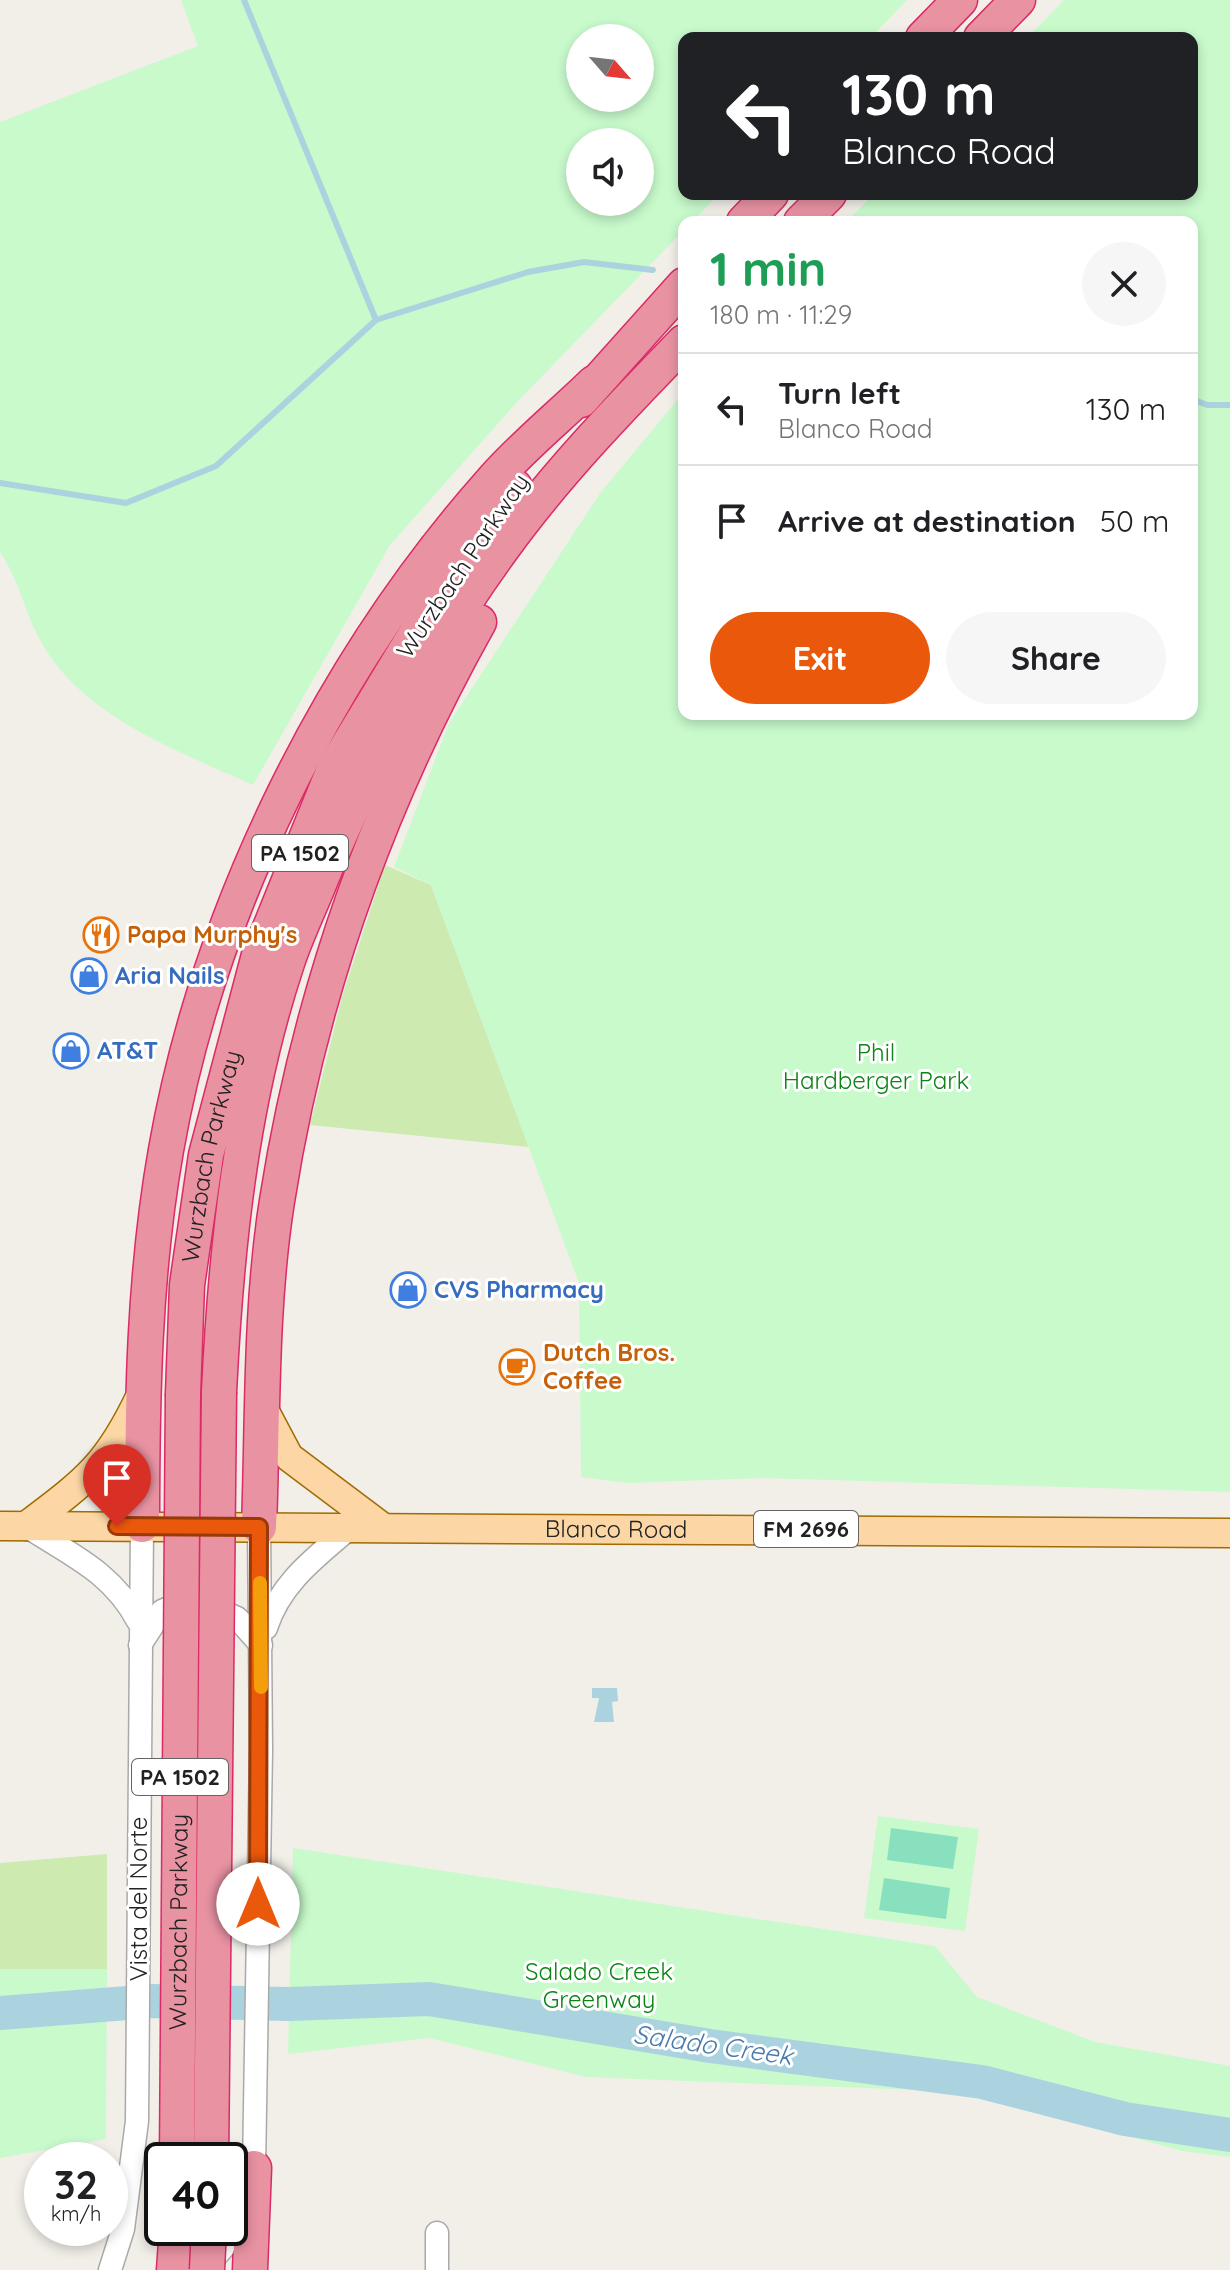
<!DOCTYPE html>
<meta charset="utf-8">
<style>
:root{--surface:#fff;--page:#f6f6f6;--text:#202124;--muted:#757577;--line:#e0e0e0;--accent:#ea580c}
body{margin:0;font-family:Quicksand,sans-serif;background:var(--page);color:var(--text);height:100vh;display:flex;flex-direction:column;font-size:30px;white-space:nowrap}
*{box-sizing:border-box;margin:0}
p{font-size:26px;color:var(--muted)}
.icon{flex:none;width:44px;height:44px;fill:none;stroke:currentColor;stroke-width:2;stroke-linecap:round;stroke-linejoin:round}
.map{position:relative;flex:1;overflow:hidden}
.details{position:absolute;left:678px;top:216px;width:520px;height:504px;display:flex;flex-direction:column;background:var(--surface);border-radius:16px;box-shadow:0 4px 12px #0003}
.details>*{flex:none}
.banner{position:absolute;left:678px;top:32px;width:520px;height:168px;border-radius:16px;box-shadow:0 4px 12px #0003;background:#202124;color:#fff;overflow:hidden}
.needle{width:52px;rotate:118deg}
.controls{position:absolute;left:566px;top:24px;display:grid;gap:16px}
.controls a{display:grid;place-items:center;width:88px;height:88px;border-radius:50%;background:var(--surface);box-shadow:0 4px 12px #0003;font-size:40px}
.speed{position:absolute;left:24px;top:2142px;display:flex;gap:16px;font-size:40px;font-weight:700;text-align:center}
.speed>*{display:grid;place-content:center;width:104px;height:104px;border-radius:50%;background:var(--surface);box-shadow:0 4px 12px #0003;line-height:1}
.speed small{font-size:20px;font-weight:400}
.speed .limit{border:4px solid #111;border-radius:12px;background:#fff;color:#111}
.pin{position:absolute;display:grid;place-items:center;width:68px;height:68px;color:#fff;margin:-82px -34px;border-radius:50% 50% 50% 0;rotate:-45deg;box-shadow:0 0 8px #0007}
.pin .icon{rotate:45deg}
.me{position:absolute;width:88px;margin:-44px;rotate:0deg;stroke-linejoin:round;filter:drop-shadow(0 0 6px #0008)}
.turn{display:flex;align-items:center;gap:28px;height:168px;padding:0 32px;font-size:36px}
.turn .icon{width:104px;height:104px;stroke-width:2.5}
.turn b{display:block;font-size:56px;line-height:68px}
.round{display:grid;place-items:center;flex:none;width:84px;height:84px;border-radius:42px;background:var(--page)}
.headline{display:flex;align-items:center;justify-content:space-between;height:136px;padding:0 32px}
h1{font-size:48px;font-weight:800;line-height:60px;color:#1e9e55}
.primary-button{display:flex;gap:16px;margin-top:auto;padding:16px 32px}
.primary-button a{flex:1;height:92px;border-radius:48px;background:var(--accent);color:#fff;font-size:32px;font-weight:800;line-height:92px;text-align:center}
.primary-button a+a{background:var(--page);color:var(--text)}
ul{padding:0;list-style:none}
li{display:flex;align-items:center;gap:24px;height:112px;padding:0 32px;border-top:2px solid var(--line)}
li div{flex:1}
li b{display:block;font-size:30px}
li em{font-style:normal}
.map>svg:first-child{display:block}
.grass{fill:#cdebb0}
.park{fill:#c8facc;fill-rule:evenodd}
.pitch{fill:#88e0be}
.water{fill:#aad3df}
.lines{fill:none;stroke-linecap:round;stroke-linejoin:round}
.stream{stroke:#aad3df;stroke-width:6}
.river{stroke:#aad3df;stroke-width:34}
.minor-casing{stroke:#a9a9a9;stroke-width:25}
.major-casing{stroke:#a06b00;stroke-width:31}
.highway-casing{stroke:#dc2a67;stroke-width:37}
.minor{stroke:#fff;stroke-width:22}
.major{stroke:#fcd6a4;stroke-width:28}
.highway{stroke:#e892a2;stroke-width:34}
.highway-bridge-casing{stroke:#dc2a67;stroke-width:37;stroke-linecap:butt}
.highway-bridge{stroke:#e892a2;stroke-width:34}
.route-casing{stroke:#983908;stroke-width:20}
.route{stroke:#ea580c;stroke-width:14}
.slow{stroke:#f59e0b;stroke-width:14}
.labels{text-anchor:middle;stroke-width:6;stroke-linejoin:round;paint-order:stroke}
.shield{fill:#fff;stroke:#646464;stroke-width:2}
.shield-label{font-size:22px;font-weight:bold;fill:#222}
.street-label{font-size:24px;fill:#222;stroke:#fff}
.food-label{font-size:24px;font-weight:bold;fill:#c56008;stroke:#fff;text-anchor:start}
.shop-label{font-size:24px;font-weight:bold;fill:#366cbe;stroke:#fff;text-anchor:start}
.park-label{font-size:24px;fill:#0c8416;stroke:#fff}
.water-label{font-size:26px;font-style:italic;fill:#4a7aab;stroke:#fff}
</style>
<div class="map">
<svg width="1230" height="2270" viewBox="0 0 1230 2270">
<rect width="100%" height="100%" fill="#f2efe9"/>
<g class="grass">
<polygon points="385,865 431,885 529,1147 310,1125 342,997"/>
<polygon points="107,1854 107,1969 0,1969 0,1863"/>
</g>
<g class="park">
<path d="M181,0H907L870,38H684V194H719L692,222H684V230L518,401L390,545L253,785C178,751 83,717 41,642C24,612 21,584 0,552V122L198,46ZM580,38H640V98H580ZM580,142H640V202H580Z"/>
<polygon points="1064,0 1230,0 1230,1492 763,1478 627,1483 581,1477 579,1283 431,885 394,867 449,723 601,492 684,392 684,714 1192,714 1192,222 846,222 874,194 1192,194 1192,38 1027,38"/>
<polygon points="878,1816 979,1829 965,1931 864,1918"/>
<polygon points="293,1848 935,1946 977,1997 1095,2042 1230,2066 1230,2157 1182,2151 968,2092 586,2077 429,2038 288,2054"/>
<polygon points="0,1969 107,1969 106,2139 0,2158"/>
</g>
<g class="pitch">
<polygon points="891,1828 958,1837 953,1869 887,1860"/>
<polygon points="884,1878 950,1888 946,1919 879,1910"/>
</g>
<polygon class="water" points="592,1688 617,1688 618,1701 612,1702 614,1722 594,1722 599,1698 592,1698"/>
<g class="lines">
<g class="stream">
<polyline points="244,0 376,320"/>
<polyline points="1192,399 1207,405 1230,405"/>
<polyline points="0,483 126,503 216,466 376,320 528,272 584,262 653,270"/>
</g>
<polyline class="river" points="0,2013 153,2001 289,2004 429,1999 710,2046 982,2082 1125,2119 1230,2135"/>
<defs>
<g id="minor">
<path d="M26,1526C71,1555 112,1572 138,1621"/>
<path d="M266,1628C280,1583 316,1557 351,1527"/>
<polyline points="140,1645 162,1611 171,1607 212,1607 237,1618 261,1645"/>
<polyline points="437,2233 437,2270"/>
<polyline points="207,2266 223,2248 254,2168 261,1750 259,1527"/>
<polyline points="110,2270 123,2229 137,2121 142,1525"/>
</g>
<g id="major">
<polyline points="263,1408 289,1457 382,1527"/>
<path id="s1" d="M0,1526L1230,1533"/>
<path d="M26,1526C87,1480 108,1465 141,1395"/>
</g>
<g id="highway">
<polyline points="923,38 960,0"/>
<polyline points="981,38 1018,0"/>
<polyline points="744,222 771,194"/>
<polyline points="801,222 829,194"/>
<polyline points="581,400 684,285"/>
<path d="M219,1392C226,1248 241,1101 287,963C296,935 310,907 321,879C369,762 429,648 504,546C557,473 621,407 684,342"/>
<path id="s2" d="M183,1394L187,1285L206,1155L259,955L335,767L457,566L515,487"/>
<path d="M142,1525C142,1400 144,1274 166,1150C208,910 331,662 493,480C523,446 561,415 594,383"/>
<path d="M259,1527C263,1420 260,1308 277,1201C309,997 378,802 479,622"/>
<polyline points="174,2270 177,2228"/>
<polyline points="250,2270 254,2168"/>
</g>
</defs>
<use href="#minor" class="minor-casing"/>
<use href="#major" class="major-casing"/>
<use href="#highway" class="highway-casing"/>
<use href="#minor" class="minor"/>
<use href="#major" class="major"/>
<use href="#highway" class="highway"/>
<defs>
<g id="highway-bridge">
<path id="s3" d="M177,2160L183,1394"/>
<polyline points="211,2160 219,1392"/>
<polyline points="207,2270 209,2228"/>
</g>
</defs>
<use href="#highway-bridge" class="highway-bridge-casing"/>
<use href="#highway-bridge" class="highway-bridge"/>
</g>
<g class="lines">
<defs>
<polyline id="route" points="117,1526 259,1527 258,1904"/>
</defs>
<use href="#route" class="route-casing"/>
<use href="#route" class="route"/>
<polyline class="slow" points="260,1583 261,1687"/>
</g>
<defs>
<symbol id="restaurant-ring" viewBox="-11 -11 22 22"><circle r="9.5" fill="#fff" stroke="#e8710a" stroke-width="1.5"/><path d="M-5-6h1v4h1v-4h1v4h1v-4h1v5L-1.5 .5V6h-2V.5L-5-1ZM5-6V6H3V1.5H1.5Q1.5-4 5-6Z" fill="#e8710a"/></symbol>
<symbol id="shop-ring" viewBox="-11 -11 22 22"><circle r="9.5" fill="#fff" stroke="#3f7fe0" stroke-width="1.5"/><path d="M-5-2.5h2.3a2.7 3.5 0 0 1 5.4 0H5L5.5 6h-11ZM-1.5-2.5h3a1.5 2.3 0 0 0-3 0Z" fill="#3f7fe0"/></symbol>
<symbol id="cafe-ring" viewBox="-11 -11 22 22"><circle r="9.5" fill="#fff" stroke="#e8710a" stroke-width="1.5"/><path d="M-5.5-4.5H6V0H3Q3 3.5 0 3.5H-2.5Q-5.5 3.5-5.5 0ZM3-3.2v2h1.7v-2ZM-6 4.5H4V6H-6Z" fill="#e8710a"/></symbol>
</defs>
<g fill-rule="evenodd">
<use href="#restaurant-ring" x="81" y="915" width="40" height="40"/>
<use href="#shop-ring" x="69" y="956" width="40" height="40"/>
<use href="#shop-ring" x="51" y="1031" width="40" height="40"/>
<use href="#shop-ring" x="388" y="1270" width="40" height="40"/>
<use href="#cafe-ring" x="497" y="1347" width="40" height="40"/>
</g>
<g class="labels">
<g class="shield">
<rect x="252" y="835" width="96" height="36" rx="6"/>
<rect x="754" y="1511" width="104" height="36" rx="6"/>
<rect x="132" y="1759" width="96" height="36" rx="6"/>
</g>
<g class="shield-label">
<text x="300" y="861">PA 1502</text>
<text x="806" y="1537">FM 2696</text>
<text x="180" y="1785">PA 1502</text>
</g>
<g class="street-label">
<text transform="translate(463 566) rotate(-56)" y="8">Wurzbach Parkway</text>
<text dy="8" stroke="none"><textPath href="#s2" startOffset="240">Wurzbach Parkway</textPath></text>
<text dy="8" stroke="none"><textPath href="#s1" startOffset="616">Blanco Road</textPath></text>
<text transform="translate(139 1899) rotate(-90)" y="8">Vista del Norte</text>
<text dy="8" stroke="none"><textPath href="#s3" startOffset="238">Wurzbach Parkway</textPath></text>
</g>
<g class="food-label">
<text x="127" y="943">Papa Murphy's</text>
<text x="543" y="1361">Dutch Bros.<tspan x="543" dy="28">Coffee</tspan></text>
</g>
<g class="shop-label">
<text x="115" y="984">Aria Nails</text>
<text x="97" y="1059">AT&amp;T</text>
<text x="434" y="1298">CVS Pharmacy</text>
</g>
<g class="park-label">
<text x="876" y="1061">Phil<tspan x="876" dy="28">Hardberger Park</tspan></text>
<text x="599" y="1980">Salado Creek<tspan x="599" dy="28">Greenway</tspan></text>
</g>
<g class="water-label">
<text transform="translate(713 2045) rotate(8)" y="9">Salado Creek</text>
</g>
</g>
</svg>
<div class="controls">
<a><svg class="needle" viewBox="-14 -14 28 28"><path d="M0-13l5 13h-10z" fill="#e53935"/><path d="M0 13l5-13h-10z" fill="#757577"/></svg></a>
<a><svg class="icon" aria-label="sound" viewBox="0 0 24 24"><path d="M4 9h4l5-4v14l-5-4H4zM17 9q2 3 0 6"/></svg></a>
</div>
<div class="speed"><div>32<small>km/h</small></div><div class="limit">40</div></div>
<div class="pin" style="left:117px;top:1526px;background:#d93025"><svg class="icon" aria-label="arrive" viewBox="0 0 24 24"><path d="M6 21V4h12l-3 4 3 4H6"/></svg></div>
<svg class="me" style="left:258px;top:1904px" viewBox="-20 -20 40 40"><circle r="19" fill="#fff"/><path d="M0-13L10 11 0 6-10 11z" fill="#ea580c"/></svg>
<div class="banner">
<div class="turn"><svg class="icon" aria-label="left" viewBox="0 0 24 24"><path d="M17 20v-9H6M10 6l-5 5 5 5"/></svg><div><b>130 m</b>Blanco Road</div></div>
</div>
<section class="details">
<div class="headline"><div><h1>1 min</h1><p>180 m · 11:29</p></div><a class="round"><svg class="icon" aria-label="close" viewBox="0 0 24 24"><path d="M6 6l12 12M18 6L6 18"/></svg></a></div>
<ul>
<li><svg class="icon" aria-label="left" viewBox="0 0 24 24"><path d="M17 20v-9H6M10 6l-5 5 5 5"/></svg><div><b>Turn left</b><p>Blanco Road</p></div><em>130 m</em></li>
<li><svg class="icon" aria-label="arrive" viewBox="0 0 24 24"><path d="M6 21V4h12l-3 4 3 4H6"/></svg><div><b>Arrive at destination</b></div><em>50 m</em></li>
</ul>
<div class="primary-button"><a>Exit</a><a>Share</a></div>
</section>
</div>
